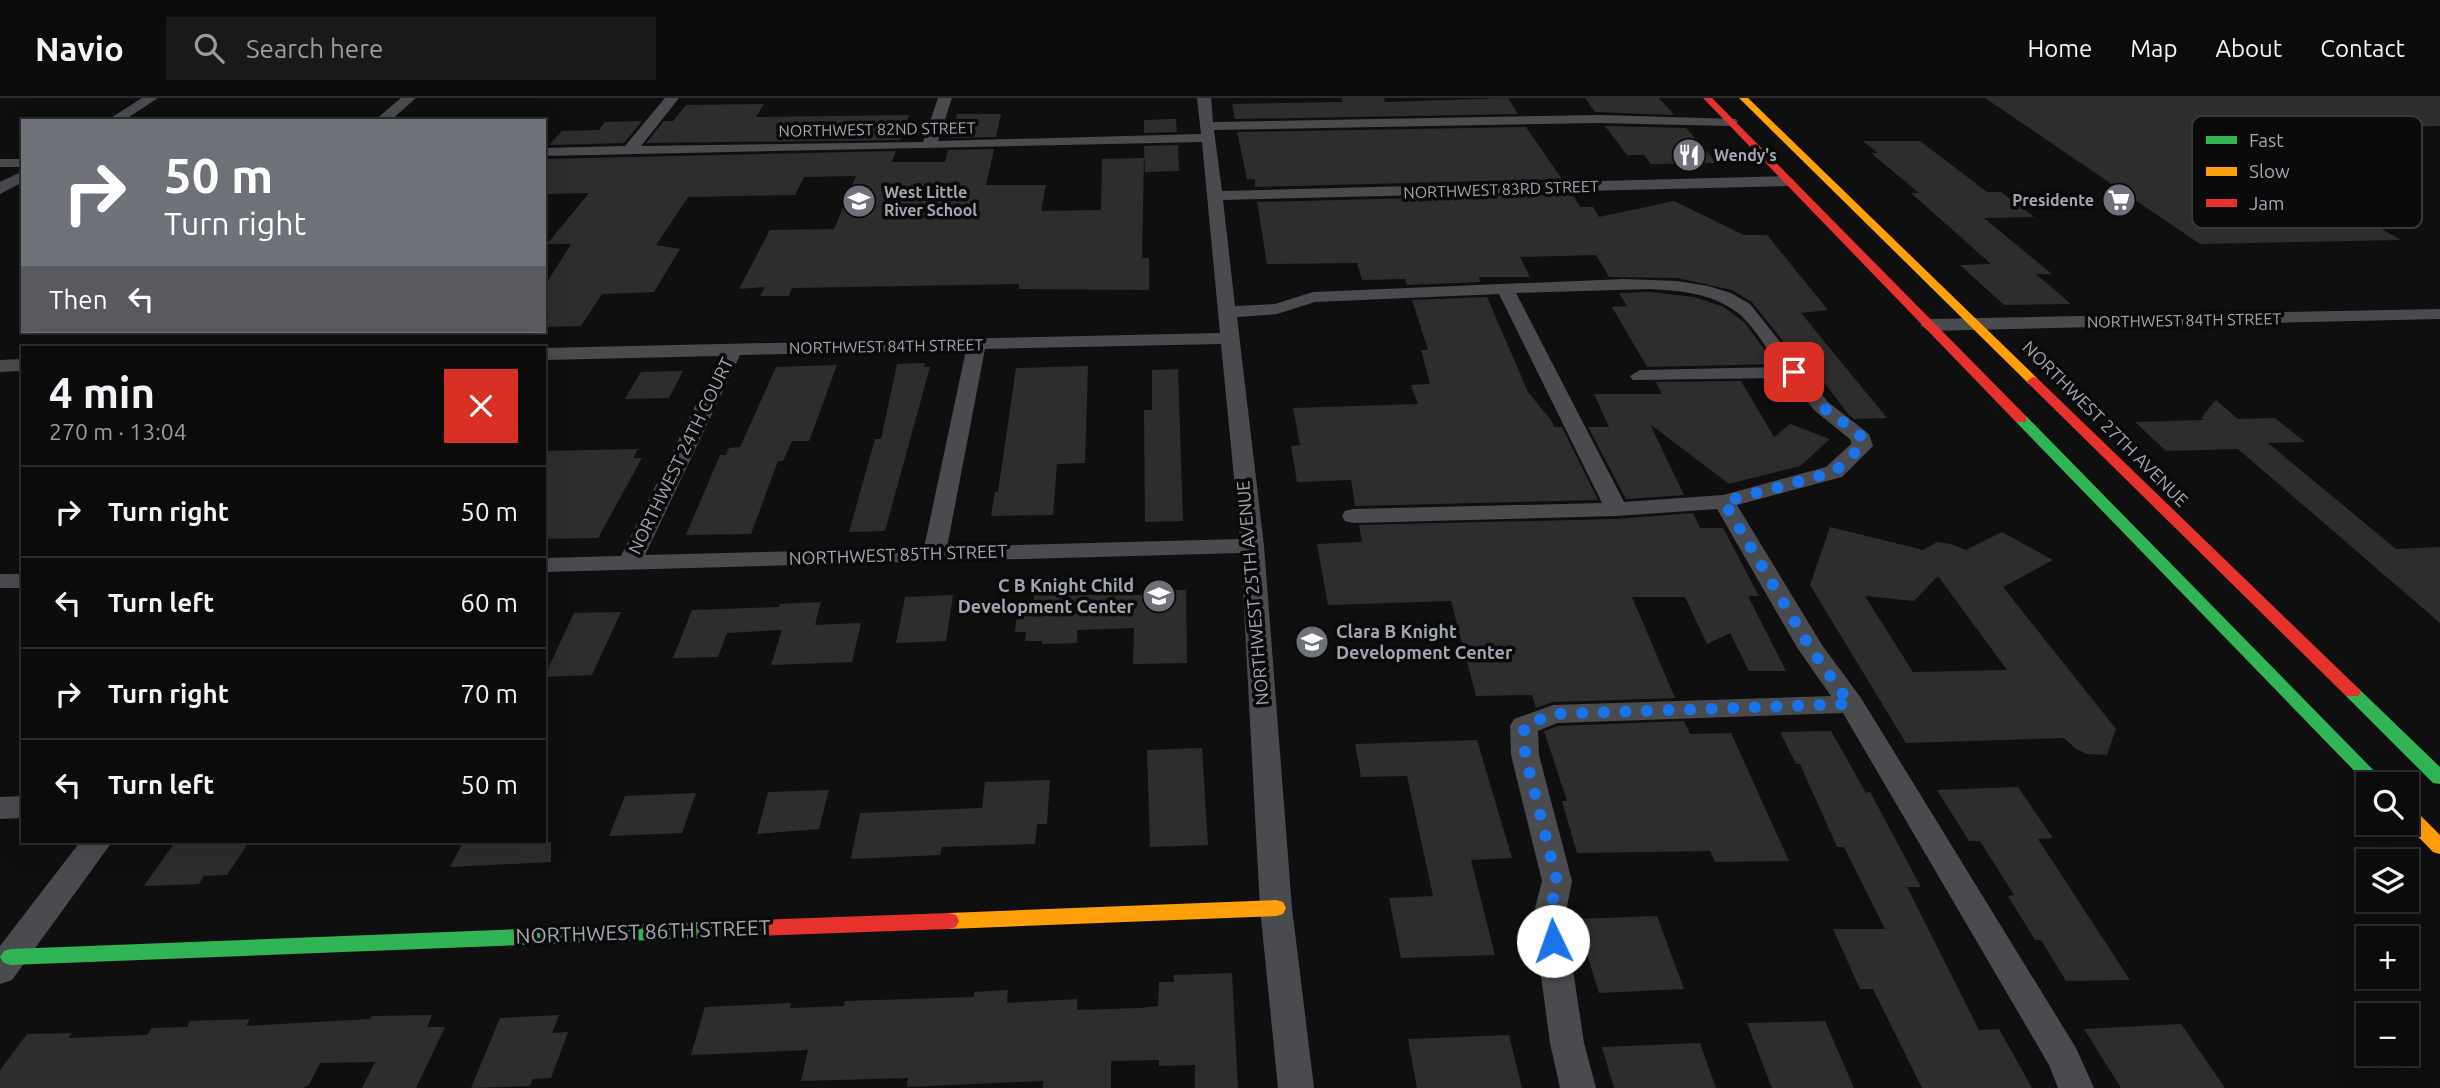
<!DOCTYPE html>
<meta charset="utf-8">
<style>
:root{--surface:#0b0b0c;--page:#19191a;--text:#f1f3f6;--muted:#9a9b9d;--line:#2b2b2d}
body{margin:0;font-family:Ubuntu,sans-serif;background:var(--page);color:var(--text);height:100vh;display:flex;flex-direction:column;font-size:26px;white-space:nowrap}
*{box-sizing:border-box;margin:0}
p{font-size:23px;color:var(--muted)}
.icon{flex:none;width:38px;height:38px;fill:none;stroke:currentColor;stroke-width:2;stroke-linecap:round;stroke-linejoin:round}
.map{position:relative;flex:1;overflow:hidden}
.details{position:absolute;left:21px;top:248px;width:525px;height:497px;display:flex;flex-direction:column;background:var(--surface);border-radius:0px;box-shadow:0 7px 28px #0002,0 0 0 2px var(--line)}
.details>*{flex:none}
.guide{position:absolute;left:21px;top:21px;width:525px;height:214px;border-radius:0px;box-shadow:0 7px 28px #0002,0 0 0 2px var(--line);background:#6e7178;color:#fff;overflow:hidden}
.tools{position:absolute;left:2356px;top:674px;display:grid;gap:14px}
.tools a{display:grid;place-items:center;width:63px;height:63px;border-radius:0px;background:var(--surface);box-shadow:0 7px 28px #0002,0 0 0 2px var(--line);font-size:35px}
.pin{position:absolute;display:grid;place-items:center;width:60px;height:60px;color:#fff;margin:-30px;border-radius:14px;box-shadow:0 4px 10px #0006}
.me{position:absolute;width:77px;margin:-38px;rotate:357deg;stroke-linejoin:round;filter:drop-shadow(0 0 5px #0008)}
.turn{display:flex;align-items:center;gap:24px;height:147px;padding:0 28px;font-size:32px}
.turn .icon{width:91px;height:91px;stroke-width:2.5}
.turn b{display:block;font-size:49px;line-height:60px}
.then{display:flex;align-items:center;height:66px;padding:0 28px;background:#0003;gap:14px;font-size:26px}
.round{display:grid;place-items:center;flex:none;width:74px;height:74px;border-radius:0px;background:var(--page)}
.head{display:flex;align-items:center;justify-content:space-between;height:119px;padding:0 28px}
h1{font-size:42px;font-weight:600;line-height:52px}
ul{padding:0;list-style:none}
li{display:flex;align-items:center;gap:21px;height:91px;padding:0 28px;border-top:2px solid var(--line)}
li div{flex:1}
li b{display:block;font-size:26px}
li em{font-style:normal}
header{display:flex;align-items:center;gap:42px;box-sizing:border-box;height:98px;padding:0 35px;background:var(--surface);border-bottom:2px solid var(--line)}
header strong{font-size:33px}
nav{display:flex;gap:38px;margin-inline-start:auto;font-size:24px}
.search{width:490px;height:63px;background:var(--page);display:flex;align-items:center;gap:18px;box-sizing:border-box;padding:0 24px;border-radius:0px;color:var(--muted);font-size:26px}
.map>svg:first-child{display:block}
.building{fill:#2d2d2e;fill-rule:evenodd}
.lines{fill:none;stroke-linecap:round;stroke-linejoin:round}
.street{fill:#4a4b4e;fill-rule:evenodd}
.fast{fill:#30b455;fill-rule:evenodd}
.slow{fill:#ff9f0a;fill-rule:evenodd}
.jam{fill:#e5322d;fill-rule:evenodd}
.route{stroke:#1a73e8;stroke-width:12;stroke-dasharray:0 21.6}
.labels{text-anchor:middle;stroke-width:7;stroke-linejoin:round;paint-order:stroke}
.far-street-label{font-size:16px;fill:#a1a6b0;stroke:#0a0a0b}
.far-poi-label{font-size:16px;font-weight:bold;fill:#a1a6b0;stroke:#0a0a0b;text-anchor:start}
.street-label{font-size:18px;fill:#a1a6b0;stroke:#0a0a0b}
.poi-label{font-size:18px;font-weight:bold;fill:#a1a6b0;stroke:#0a0a0b;text-anchor:end}
.near-street-label{font-size:21px;fill:#a1a6b0;stroke:#0a0a0b}
.key{fill:#0a0a0b;stroke:#37393d;stroke-width:2}
.key-label{font-size:19px;fill:#a1a6b0}
</style>
<header>
<strong>Navio</strong>
<div class="search"><svg class="icon" aria-label="search" viewBox="0 0 24 24"><circle cx="10" cy="10" r="6"/><path d="M15 15l6 6"/></svg>Search here</div>
<nav><a>Home</a><a>Map</a><a>About</a><a>Contact</a></nav>
</header>
<div class="map">
<svg width="2440" height="990" viewBox="0 0 2440 990">
<rect width="100%" height="100%" fill="#0f0f10"/>
<g class="building">
<polygon points="1341,0 1384,0 1385,4 1508,0 1518,16 1235,21 1232,6 1343,4"/>
<polygon points="1585,0 1659,0 1674,17 1595,14"/>
<polygon points="1985,0 2440,0 2440,28 2210,32 2401,142 2200,146"/>
<polygon points="764,6 756,19 909,17 900,42 646,45 664,23 673,23 686,7"/>
<polygon points="957,16 1001,16 996,39 951,40"/>
<polygon points="1170,21 1176,21 1177,34 1144,35 1144,22"/>
<polygon points="642,23 624,45 549,47 562,33 599,32 605,24"/>
<polygon points="1605,28 1686,30 1717,65 1651,66 1644,57 1627,57"/>
<polygon points="1526,29 1562,81 1255,89 1255,81 1247,81 1237,34"/>
<polygon points="1863,43 1920,43 1987,94 2001,94 2034,119 1984,120 2052,176 2036,176 2071,206 2004,207 1960,167 1991,166 1911,95 1919,95 1871,55 1878,55"/>
<polygon points="1178,47 1179,73 1145,74 1144,48"/>
<polygon points="994,51 986,87 1046,87 1041,113 1101,112 1102,61 1144,60 1142,160 1149,160 1149,192 1019,191 1019,186 792,190 789,198 760,198 765,189 739,191 770,132 834,131 856,78 804,79 795,97 688,99 656,147 680,151 654,194 602,196 581,228 544,229 544,189 571,146 547,146 589,95 544,96 544,61 896,53 892,64 945,64 948,52"/>
<polygon points="1572,96 1580,109 1593,109 1599,119 1674,103 1744,137 1767,137 1828,212 1801,215 1887,320 1854,321 1849,317 1813,270 1804,270 1752,204 1732,192 1677,180 1609,179 1596,157 1520,159 1530,179 1479,179 1480,184 1407,187 1405,181 1362,182 1357,165 1267,166 1257,104"/>
<polygon points="1651,194 1694,199 1724,209 1745,225 1775,266 1647,269 1612,209 1627,208 1619,195"/>
<polygon points="1487,199 1528,294 1551,322 1554,329 1562,329 1598,402 1355,408 1351,382 1297,384 1291,348 1300,347 1293,310 1418,306 1411,287 1430,286 1421,252 1428,252 1412,202"/>
<polygon points="925,265 924,269 930,269 885,433 849,434 875,341 881,341 897,266"/>
<polygon points="837,267 809,343 792,343 783,363 778,363 751,436 686,437 720,357 726,357 729,350 740,349 776,269"/>
<polygon points="1088,268 1085,365 1057,366 1053,417 991,418 995,394 998,394 1016,270"/>
<polygon points="1178,271 1183,423 1145,424 1144,312 1152,312 1152,272"/>
<polygon points="683,273 669,300 625,301 641,274"/>
<polygon points="1741,283 1774,339 1790,326 1830,341 1800,368 1729,386 1650,326 1684,397 1626,401 1588,329 1609,329 1594,296 1662,296 1656,284"/>
<polygon points="2216,302 2238,321 2275,320 2305,344 2268,345 2396,451 2440,449 2440,525 2238,351 2166,353 2135,324 2204,322 2201,320"/>
<polygon points="638,351 633,360 642,360 598,440 544,441 544,353"/>
<polygon points="1693,415 1700,430 1723,430 1759,498 1748,498 1786,573 1749,573 1730,535 1707,546 1685,499 1632,499 1675,600 1553,604 1536,610 1532,597 1476,598 1451,503 1328,507 1317,446 1362,444 1359,427 1616,421"/>
<path d="M1830,429L1923,452L1937,444L1951,446L1966,452L2002,434L2053,462L2003,489L2116,631L2107,657L2087,656L2076,651L2064,640L1906,645L1810,487ZM1938,478L2007,572L1913,574L1865,498L1914,503Z"/>
<polygon points="1154,492 1186,492 1187,565 1133,566 1134,530 1077,532 1077,545 1042,546 1042,543 1025,543 1026,534 1015,534 1018,508 1034,508 1034,497 1154,497"/>
<polygon points="953,497 946,543 896,545 905,499"/>
<polygon points="821,504 815,527 861,525 852,564 771,567 782,532 727,535 718,559 673,560 692,512 779,509 780,506"/>
<polygon points="621,514 592,577 544,579 574,515"/>
<polygon points="1684,623 1690,636 1731,635 1789,763 1715,764 1710,753 1577,755 1562,703 1567,703 1544,633 1558,628"/>
<polygon points="1831,633 1866,695 1870,694 1921,789 1907,789 1979,932 1999,931 2032,990 1922,990 1873,891 1860,891 1833,831 1885,831 1844,749 1837,749 1800,666 1796,666 1780,634"/>
<polygon points="1477,642 1512,760 1471,762 1495,857 1401,860 1389,800 1433,798 1407,678 1361,679 1355,646"/>
<polygon points="1202,650 1208,747 1150,749 1147,652"/>
<polygon points="1050,682 1047,726 1037,726 1035,746 942,749 940,757 851,761 860,715 982,710 985,684"/>
<polygon points="2018,689 2053,740 2038,741 2130,882 2066,883 2041,842 2035,842 2008,798 2014,797 1980,743 1969,743 1937,692"/>
<polygon points="829,692 819,731 757,736 768,694"/>
<polygon points="696,695 682,735 609,738 625,698"/>
<polygon points="175,744 249,744 227,777 204,778 199,786 144,788"/>
<polygon points="463,744 551,744 551,764 450,769"/>
<polygon points="1657,818 1684,891 1599,895 1576,821"/>
<polygon points="1232,875 1238,990 1195,990 1195,967 1159,968 1159,962 1111,963 1111,990 1043,990 1043,983 907,989 908,980 801,983 808,952 691,957 705,909 791,905 790,910 844,908 845,903 974,899 974,894 1008,892 1007,905 1077,901 1077,912 1141,910 1158,908 1159,884 1174,884 1174,877"/>
<polygon points="432,917 427,929 445,929 416,990 362,990 375,964 320,965 309,987 303,990 0,990 0,972 27,936 72,935 68,940 147,937 152,930 187,929 190,923 250,921 246,928 370,921 372,918"/>
<polygon points="559,917 552,935 568,934 551,980 533,981 530,988 471,990 500,920"/>
<polygon points="1825,923 1854,990 1772,990 1747,925"/>
<polygon points="2181,926 2225,990 2121,990 2084,931"/>
<polygon points="1509,937 1522,990 1417,990 1408,941"/>
<polygon points="1700,945 1716,990 1614,990 1602,949"/>
</g>
<g class="lines">
<g class="street">
<polygon points="142,0 158,0 123,23 106,23"/>
<polygon points="401,0 416,0 390,23 374,23"/>
<path d="M665,0H679L641,48L923,44L938,0H952L938,43L1201,36L1197,0H1211L1213,24L1599,17L1736,21L1738,24L1731,28L1599,25L1214,32L1222,93L1787,78L1795,83L1787,88L1223,102L1235,208L1275,206L1313,194L1624,181L1677,183L1708,188L1731,195L1750,206L1828,304L1869,336L1873,348L1842,379L1737,407L1822,547L1861,600L2076,950L2094,990H2058L2049,967L1843,615L1557,625L1538,633L1539,657L1572,783L1565,818L1584,945L1596,990H1560L1550,945L1533,818L1542,783L1511,657L1510,628L1514,621L1553,607L1831,598L1798,551L1717,411L1616,418L1353,425L1345,423L1342,418L1345,413L1353,411L1602,405L1499,196L1315,204L1277,216L1237,219L1264,448L1292,810L1314,990H1278L1260,810L1241,455L544,474V460L621,458L720,258L544,262V250L1220,235L1202,44L544,58V50L625,48ZM1651,191C1680,193 1711,195 1735,213C1751,223 1768,253 1780,269L1640,272L1630,278L1633,282L1789,280L1814,312L1851,342V346L1826,369L1723,397L1624,404L1516,195ZM1221,246L1240,441L947,449L985,251ZM966,252L924,450L645,457L740,257Z"/>
<rect x="0" y="61" width="23" height="8"/>
<polygon points="23,73 23,84 0,96 0,84"/>
<polygon points="2440,211 2440,221 1929,233 1920,227 1929,221"/>
<polygon points="23,261 23,273 0,274 0,262"/>
<rect x="0" y="476" width="23" height="14"/>
<polygon points="23,698 23,720 0,721 0,699"/>
<polygon points="80,744 112,744 12,882 0,886 0,848"/>
</g>
<g class="fast">
<polygon points="2021,317 2026,318 2387,686 2368,687 2016,324 2016,318"/>
<polygon points="2352,588 2358,590 2440,669 2440,686 2433,685 2346,598 2343,594 2346,590"/>
<polygon points="729,823 736,825 739,831 736,837 729,839 11,867 4,865 0,859 4,853 11,851"/>
</g>
<g class="slow">
<polygon points="1739,0 1748,0 2037,280 2037,286 2029,286"/>
<polygon points="2406,708 2413,710 2440,737 2440,756 2433,754 2404,724 2406,724"/>
<polygon points="1276,802 1283,804 1286,810 1283,816 1276,818 949,831 942,829 939,823 942,817 949,815"/>
</g>
<g class="jam">
<polygon points="1703,0 1712,0 2026,318 2026,324 2016,324"/>
<polygon points="2033,279 2037,280 2358,590 2361,594 2358,598 2346,598 2029,286 2027,283"/>
<polygon points="949,815 956,817 959,823 956,829 949,831 729,839 722,837 719,831 722,825 729,823"/>
</g>
</g>
<g class="lines">
<polyline class="route" points="1553,843 1549,818 1557,783 1525,657 1524,628 1553,616 1850,606 1811,551 1724,404 1834,374 1862,348 1862,340 1858,335 1821,308 1794,274"/>
</g>
<defs>
<symbol id="restaurant-disc" viewBox="-11 -11 22 22"><circle r="9.5" fill="#6e7178" stroke="#0a0a0b"/><path d="M-5-6h1v4h1v-4h1v4h1v-4h1v5L-1.5 .5V6h-2V.5L-5-1ZM5-6V6H3V1.5H1.5Q1.5-4 5-6Z" fill="#fff"/></symbol>
<symbol id="supermarket-disc" viewBox="-11 -11 22 22"><circle r="9.5" fill="#6e7178" stroke="#0a0a0b"/><path d="M-6-5.5h2.5l.6 2H6L4.5 2H-2.5L-4.4-4H-6ZM-1.5 3.2a1.3 1.3 0 1 0 .1 0ZM3 3.2a1.3 1.3 0 1 0 .1 0Z" fill="#fff"/></symbol>
<symbol id="school-disc" viewBox="-11 -11 22 22"><circle r="9.5" fill="#6e7178" stroke="#0a0a0b"/><path d="M0-5L7-2L0 1L-7-2ZM-4 1L0 2.5L4 1V4Q0 6-4 4Z" fill="#fff"/></symbol>
</defs>
<g fill-rule="evenodd">
<use href="#restaurant-disc" x="1670" y="38" width="38" height="38"/>
<use href="#supermarket-disc" x="2100" y="83" width="38" height="38"/>
<use href="#school-disc" x="840" y="84" width="38" height="38"/>
<use href="#school-disc" x="1140" y="479" width="38" height="38"/>
<use href="#school-disc" x="1293" y="525" width="38" height="38"/>
</g>
<g class="labels">
<g class="far-street-label">
<text transform="translate(877 31) rotate(-1)" y="6">NORTHWEST 82ND STREET</text>
<text transform="translate(1501 91) rotate(-2)" y="6">NORTHWEST 83RD STREET</text>
<text transform="translate(2184 222) rotate(-1)" y="6">NORTHWEST 84TH STREET</text>
<text transform="translate(886 248) rotate(-1)" y="6">NORTHWEST 84TH STREET</text>
</g>
<g class="far-poi-label">
<text x="1714" y="63">Wendy's</text>
<text x="884" y="100">West Little<tspan x="884" dy="18">River School</tspan></text>
<text x="2094" y="108" text-anchor="end">Presidente</text>
</g>
<g class="street-label">
<text transform="translate(2105 326) rotate(45)" y="6">NORTHWEST 27TH AVENUE</text>
<text transform="translate(681 358) rotate(-64)" y="6">NORTHWEST 24TH COURT</text>
<text transform="translate(898 457) rotate(-2)" y="6">NORTHWEST 85TH STREET</text>
<text transform="translate(1253 495) rotate(-95)" y="6">NORTHWEST 25TH AVENUE</text>
</g>
<g class="poi-label">
<text x="1134" y="494">C B Knight Child<tspan x="1134" dy="21">Development Center</tspan></text>
<text x="1336" y="540" text-anchor="start">Clara B Knight<tspan x="1336" dy="21">Development Center</tspan></text>
</g>
<g class="near-street-label">
<text transform="translate(643 834) rotate(-2)" y="7">NORTHWEST 86TH STREET</text>
</g>
</g>
<rect x="2192" y="18" width="230" height="112" rx="10" class="key"/>
<rect x="2206" y="38" width="31" height="8" fill="#30b455"/>
<rect x="2206" y="69" width="31" height="9" fill="#ff9f0a"/>
<rect x="2206" y="101" width="31" height="8" fill="#e5322d"/>
<g class="key-label">
<text x="2249" y="49">Fast</text>
<text x="2249" y="80">Slow</text>
<text x="2249" y="112">Jam</text>
</g>
</svg>
<div class="tools">
<a><svg class="icon" aria-label="search" viewBox="0 0 24 24"><circle cx="10" cy="10" r="6"/><path d="M15 15l6 6"/></svg></a>
<a><svg class="icon" aria-label="layers" viewBox="0 0 24 24"><path d="M12 4l9 5-9 5-9-5zM3 14l9 5 9-5"/></svg></a>
<a>+</a>
<a>−</a>
</div>
<div class="pin" style="left:1794px;top:274px;background:#d93025"><svg class="icon" aria-label="arrive" viewBox="0 0 24 24"><path d="M6 21V4h12l-3 4 3 4H6"/></svg></div>
<svg class="me" style="left:1553px;top:843px" viewBox="-20 -20 40 40"><circle r="19" fill="#fff"/><path d="M0-13L10 11 0 6-10 11z" fill="#1a73e8"/></svg>
<div class="guide">
<div class="turn"><svg class="icon" aria-label="right" viewBox="0 0 24 24"><path d="M7 20v-9h11M14 6l5 5-5 5"/></svg><div><b>50 m</b>Turn right</div></div>
<div class="then">Then<svg class="icon" aria-label="left" viewBox="0 0 24 24"><path d="M17 20v-9H6M10 6l-5 5 5 5"/></svg></div>
</div>
<section class="details">
<div class="head"><div><h1>4 min</h1><p>270 m · 13:04</p></div><a class="round" style="background:#d93025;color:#fff"><svg class="icon" aria-label="close" viewBox="0 0 24 24"><path d="M6 6l12 12M18 6L6 18"/></svg></a></div>
<ul>
<li><svg class="icon" aria-label="right" viewBox="0 0 24 24"><path d="M7 20v-9h11M14 6l5 5-5 5"/></svg><div><b>Turn right</b></div><em>50 m</em></li>
<li><svg class="icon" aria-label="left" viewBox="0 0 24 24"><path d="M17 20v-9H6M10 6l-5 5 5 5"/></svg><div><b>Turn left</b></div><em>60 m</em></li>
<li><svg class="icon" aria-label="right" viewBox="0 0 24 24"><path d="M7 20v-9h11M14 6l5 5-5 5"/></svg><div><b>Turn right</b></div><em>70 m</em></li>
<li><svg class="icon" aria-label="left" viewBox="0 0 24 24"><path d="M17 20v-9H6M10 6l-5 5 5 5"/></svg><div><b>Turn left</b></div><em>50 m</em></li>
</ul>
</section>
</div>
